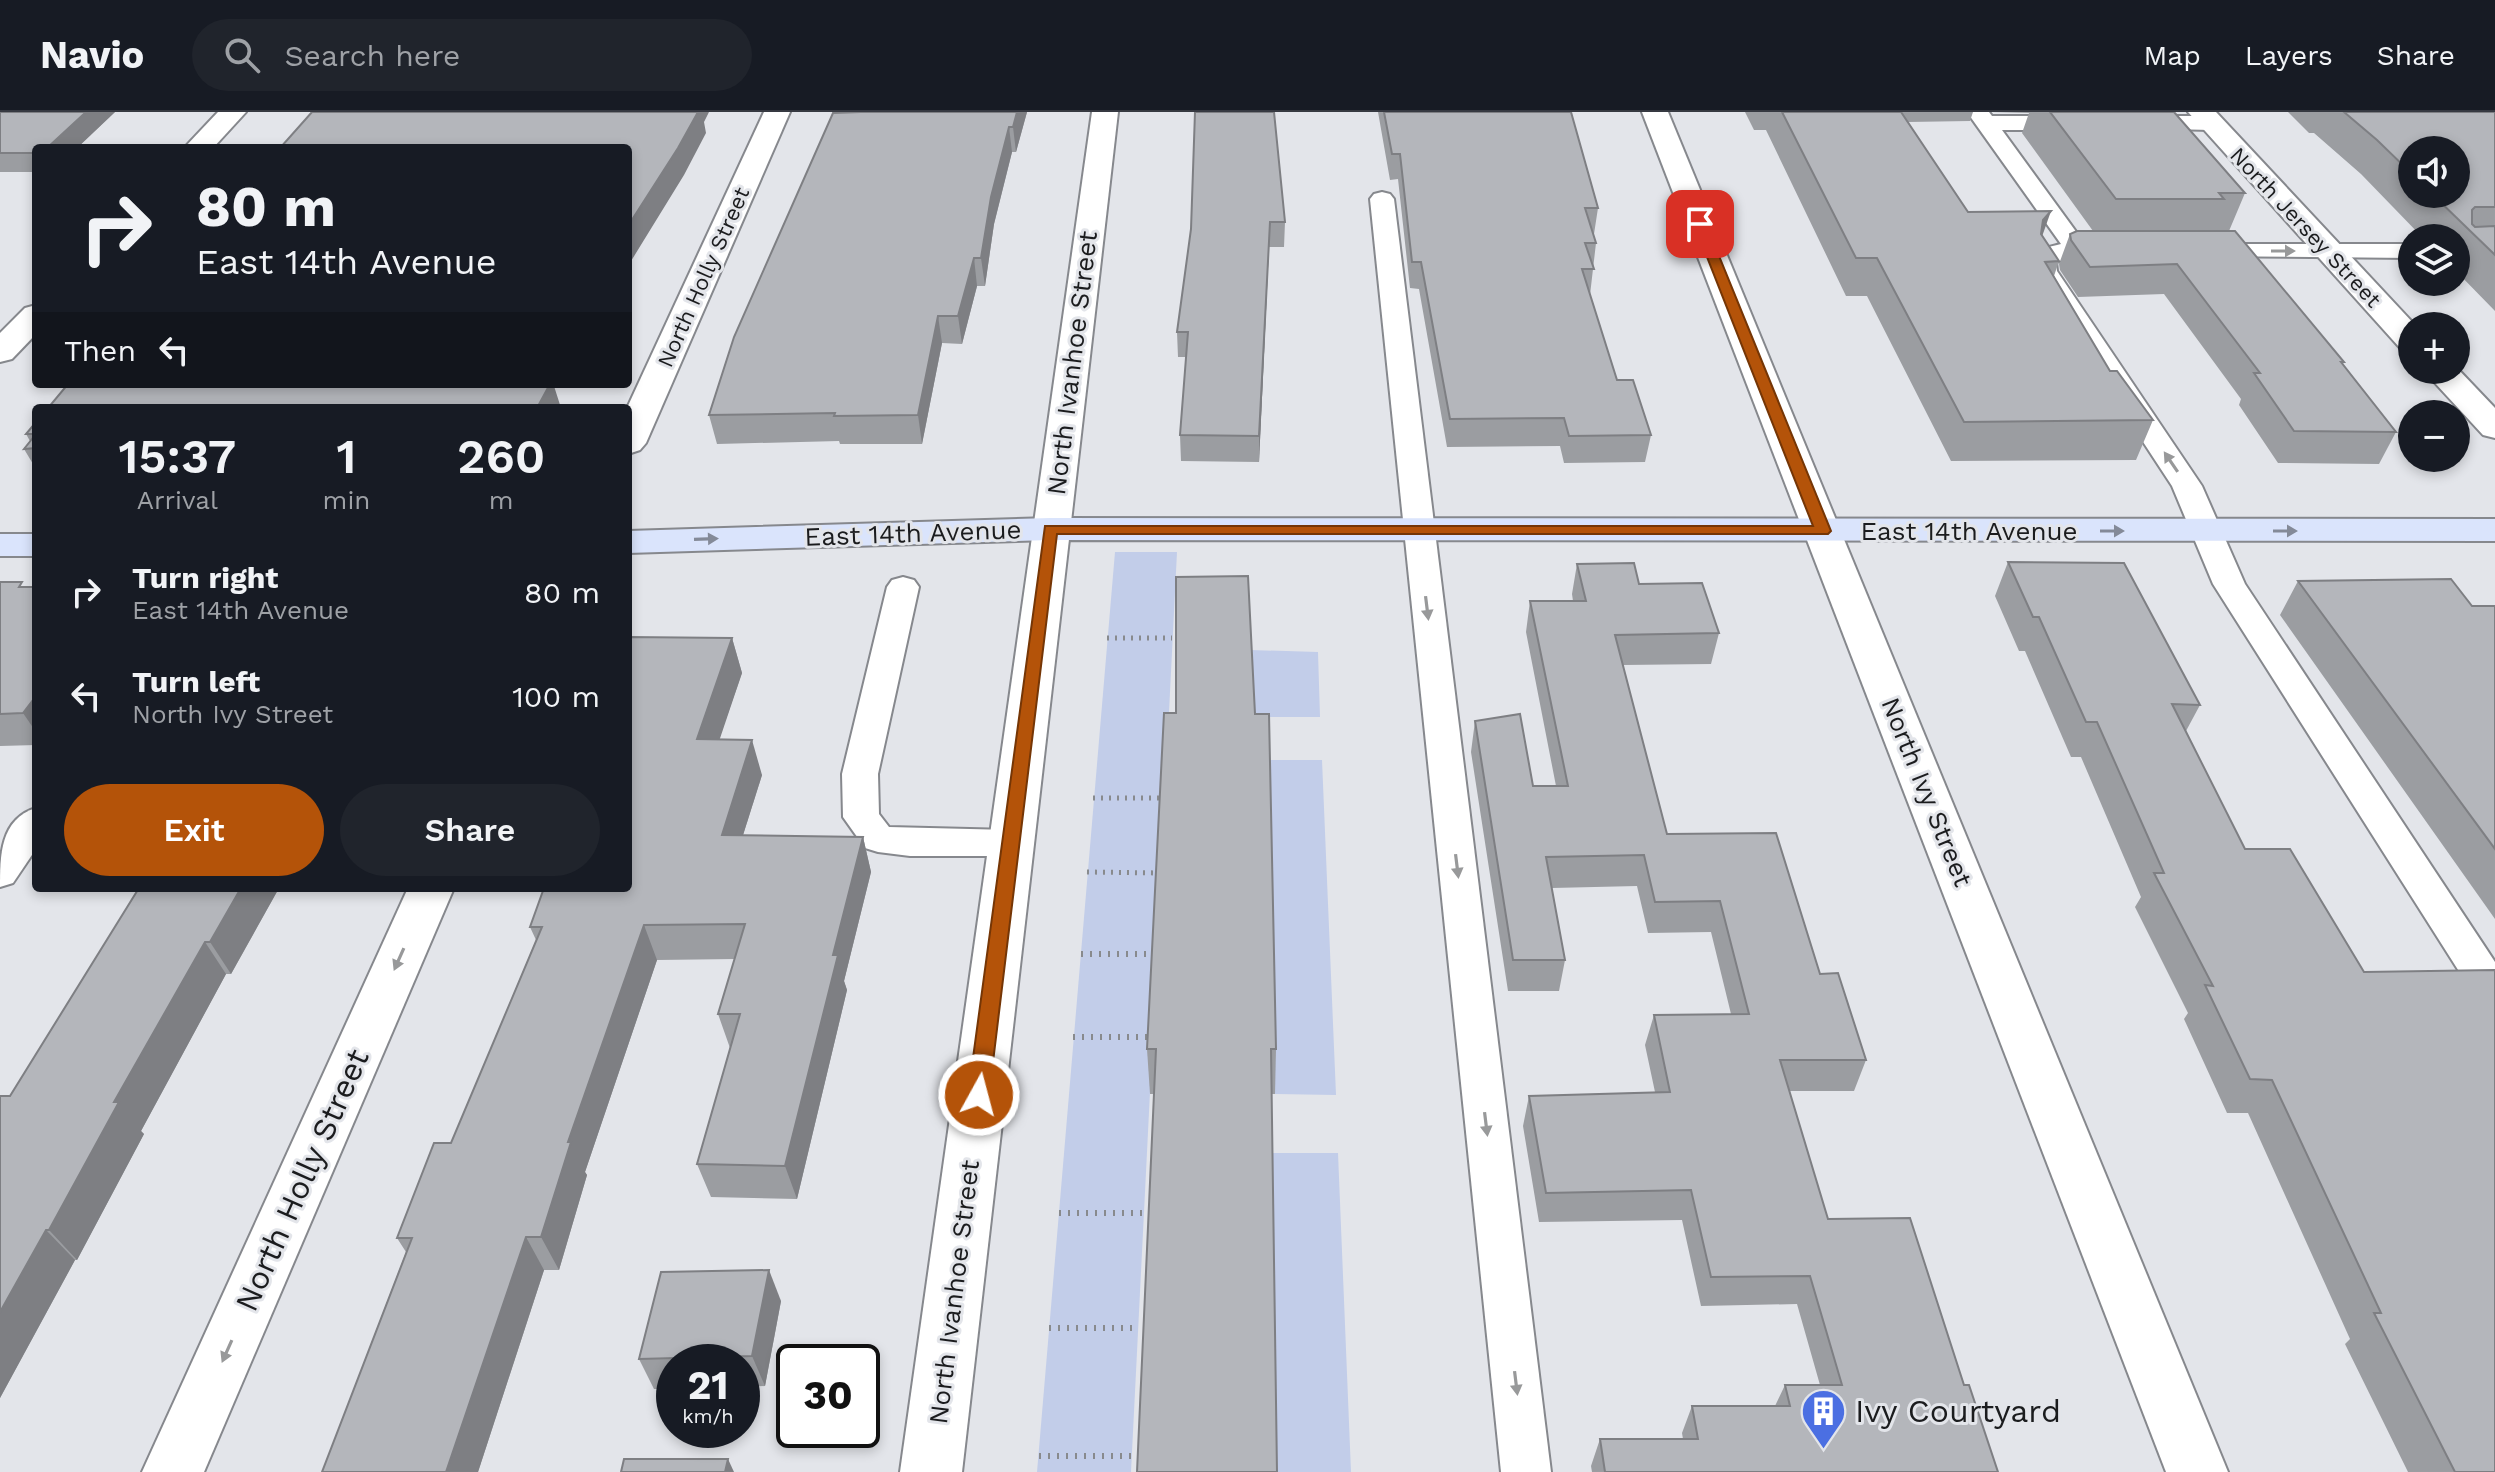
<!DOCTYPE html>
<meta charset="utf-8">
<style>
:root{--surface:#171b24;--page:#20242c;--text:#f1f3f6;--muted:#9ea1a6;--line:#363941;--accent:#b45309}
body{margin:0;font-family:"Work Sans",sans-serif;background:var(--page);color:var(--text);height:100vh;display:flex;flex-direction:column;font-size:30px;white-space:nowrap}
*{box-sizing:border-box;margin:0}
p{font-size:26px;color:var(--muted)}
.icon{flex:none;width:44px;height:44px;fill:none;stroke:currentColor;stroke-width:2;stroke-linecap:round;stroke-linejoin:round}
.map{position:relative;flex:1;overflow:hidden}
.side{position:absolute;left:32px;top:292px;width:600px;height:488px;display:flex;flex-direction:column;background:var(--surface);border-radius:8px;box-shadow:0 4px 12px #0003}
.side>*{flex:none}
.hud{position:absolute;left:32px;top:32px;width:600px;height:244px;border-radius:8px;box-shadow:0 4px 12px #0003;background:#171b24;color:var(--text);overflow:hidden}
.tools{position:absolute;left:2398px;top:24px;display:grid;gap:16px}
.tools a{display:grid;place-items:center;width:72px;height:72px;border-radius:50%;background:var(--surface);box-shadow:0 4px 12px #0003;font-size:40px}
.speed{position:absolute;left:656px;top:1232px;display:flex;gap:16px;font-size:40px;font-weight:700;text-align:center}
.speed>*{display:grid;place-content:center;width:104px;height:104px;border-radius:50%;background:var(--surface);box-shadow:0 4px 12px #0003;line-height:1}
.speed small{font-size:20px;font-weight:400}
.speed .limit{border:4px solid #111;border-radius:12px;background:#fff;color:#111}
.pin{position:absolute;display:grid;place-items:center;width:68px;height:68px;color:#fff;margin:-34px;border-radius:16px;box-shadow:0 4px 12px #0006}
.me{position:absolute;width:88px;margin:-44px;rotate:7deg;stroke-linejoin:round;filter:drop-shadow(0 0 6px #0008)}
.turn{display:flex;align-items:center;gap:28px;height:168px;padding:0 32px;font-size:36px}
.turn .icon{width:104px;height:104px;stroke-width:2.5}
.turn b{display:block;font-size:56px;line-height:68px}
.then{display:flex;align-items:center;height:76px;padding:0 32px;background:#0003;gap:16px;font-size:30px}
.eta{display:flex;justify-content:space-evenly;align-items:center;height:136px;text-align:center}
.eta b{font-size:48px;font-weight:600;line-height:56px}
.action{display:flex;gap:16px;margin-top:auto;padding:16px 32px}
.action a{flex:1;height:92px;border-radius:48px;background:var(--accent);color:#fff;font-size:32px;font-weight:600;line-height:92px;text-align:center}
.action a+a{background:var(--page);color:var(--text)}
ul{padding:0;list-style:none}
li{display:flex;align-items:center;gap:24px;height:104px;padding:0 32px}
li div{flex:1}
li b{display:block;font-size:30px}
li em{font-style:normal}
header{display:flex;align-items:center;gap:48px;box-sizing:border-box;height:112px;padding:0 40px;background:var(--surface);border-bottom:2px solid var(--line)}
header strong{font-size:38px}
nav{display:flex;gap:44px;margin-inline-start:auto;font-size:28px}
.search{width:560px;height:72px;background:var(--page);display:flex;align-items:center;gap:20px;box-sizing:border-box;padding:0 28px;border-radius:44px;color:var(--muted);font-size:30px}
.map>svg:first-child{display:block}
.green{fill:#c2cde9}
.lines{fill:none;stroke-linecap:round;stroke-linejoin:round}
.service-casing{stroke:#86888d;stroke-width:4}
.minor-casing{stroke:#86888d;stroke-width:4}
.secondary-casing{stroke:#86888d;stroke-width:4}
.path-far1{stroke:#888a8d;stroke-width:5;stroke-dasharray:2 6;stroke-linecap:butt}
.path{stroke:#888a8d;stroke-width:6;stroke-dasharray:2 7;stroke-linecap:butt}
.service{fill:#fff;fill-rule:evenodd}
.minor{fill:#fff;fill-rule:evenodd}
.secondary{fill:#dae4fc;fill-rule:evenodd}
.wall{fill:#9b9da1;fill-rule:evenodd}
.shaded-wall{fill:#7e7f83}
.building{fill:#b4b6bb;stroke:#7e7f83;stroke-width:2}
.oneway{fill:#98999a}
.oneway2{fill:#848a98}
.route{fill:#b45309;stroke:#753606;stroke-width:2}
.labels{text-anchor:middle;stroke-width:6;stroke-linejoin:round;paint-order:stroke}
.far-street-label{font-size:22px;fill:#1b1c1e;stroke:#e3e5ea}
.street-label{font-size:26px;fill:#1b1c1e;stroke:#e3e5ea}
.near-street-label{font-size:32px;fill:#1b1c1e;stroke:#e3e5ea}
.near-poi-label{font-size:32px;fill:#1b1c1e;stroke:#e3e5ea;text-anchor:start}
</style>
<header>
<strong>Navio</strong>
<div class="search"><svg class="icon" aria-label="search" viewBox="0 0 24 24"><circle cx="10" cy="10" r="6"/><path d="M15 15l6 6"/></svg>Search here</div>
<nav><a>Map</a><a>Layers</a><a>Share</a></nav>
</header>
<div class="map">
<svg width="2495" height="1360" viewBox="0 0 2495 1360">
<rect width="100%" height="100%" fill="#e3e5ea"/>
<g class="green">
<polygon points="1115,440 1177,440 1131,1360 1037,1360"/>
<polygon points="1250,538 1318,540 1320,605 1253,605"/>
<polygon points="1268,648 1322,648 1336,983 1275,982"/>
<polygon points="1271,1041 1338,1041 1351,1360 1276,1360"/>
</g>
<g class="lines">
<defs>
<g id="service">
<path d="M1967,0H1989L1992,4H2072L2083,11L2072,18H2002L2085,132L2121,134L2124,139L2121,144C2099,150 2077,143 2056,150L2057,159L2202,374L2245,472L2495,850V899L2481,894L2213,472L2172,374L2031,159C2030,137 2041,137 2061,132Z"/>
<polygon points="2135,4 2211,4 2222,11 2211,18 2127,16 2124,11"/>
<polygon points="1382,80 1390,82 1394,87 1551,1360 1501,1360 1370,87 1374,82"/>
<polygon points="2203,132 2412,132 2412,146 2194,144 2191,139 2194,134"/>
<polygon points="903,465 914,468 919,475 878,662 879,702 889,715 1010,718 1023,721 1029,731 1023,741 1010,744 910,744 878,740 865,736 843,705 842,662 887,475 892,468"/>
<path d="M36,696V737L13,771L0,775C0,744 0,707 36,696Z"/>
</g>
<g id="minor">
<polygon points="218,0 246,0 213,36 184,36"/>
<polygon points="764,0 790,0 646,331 640,338 628,342 627,296"/>
<polygon points="1092,0 1118,0 962,1360 900,1360"/>
<polygon points="1642,0 1668,0 2228,1360 2166,1360"/>
<polygon points="2188,0 2216,0 2416,214 2412,214 2412,239 2400,236"/>
<polygon points="36,193 36,222 12,247 0,250 0,221 25,196"/>
<polygon points="2456,255 2495,296 2495,326 2483,323 2423,258 2456,258"/>
<polygon points="408,776 454,776 204,1360 142,1360"/>
</g>
<g id="secondary">
<polygon points="1050,406 2495,407 2495,429 1050,428 628,441 628,419"/>
<rect x="0" y="422" width="36" height="22"/>
</g>
</defs>
<use href="#service" class="service-casing"/>
<use href="#minor" class="minor-casing"/>
<use href="#secondary" class="secondary-casing"/>
<g class="path-far1">
<polyline points="1107,526 1172,526"/>
<polyline points="1093,686 1164,686"/>
<polyline points="1087,760 1161,761"/>
</g>
<g class="path">
<polyline points="1081,842 1156,842"/>
<polyline points="1073,925 1152,925"/>
<polyline points="1059,1101 1144,1101"/>
<polyline points="1049,1216 1138,1216"/>
<polyline points="1039,1344 1132,1344"/>
</g>
<use href="#service" class="service"/>
<use href="#minor" class="minor"/>
<use href="#secondary" class="secondary"/>
</g>
<g class="wall">
<polygon points="0,0 115,0 77,36 36,36 36,60 0,60"/>
<polygon points="861,0 1027,0 1016,40 1012,40 994,112 985,174 977,174 962,232 942,231 922,332 840,332 839,329 717,332 709,303"/>
<polygon points="1195,0 1285,110 1284,135 1269,135 1259,350 1181,349 1180,323 1186,245 1178,245 1177,220 1191,117"/>
<polygon points="1378,0 1571,0 1598,96 1594,122 1593,122 1596,131 1590,183 1617,268 1651,323 1645,350 1564,351 1560,334 1447,335 1419,177 1410,176 1398,67 1390,68"/>
<polygon points="1745,0 1973,0 1970,9 1908,10 1968,100 2042,124 2059,149 2054,164 2110,259 2153,308 2136,348 1951,349 1867,184 1846,184 1766,18 1754,18"/>
<polygon points="1992,0 2174,0 2245,81 2229,119 2344,250 2343,252 2396,320 2379,352 2278,351 2239,293 2241,287 2164,182 2078,185 2060,158 2059,152 2070,122 2093,119 2022,21 2029,1"/>
<path d="M2288,0H2495V199L2456,159V126H2423L2361,62L2314,21H2309ZM2412,38L2456,82H2412Z"/>
<polygon points="36,310 36,357 24,337 30,329 26,322"/>
<polygon points="2008,450 2200,593 2186,619 2495,1360 2408,1360 2345,1232 2350,1227 2248,1001 2227,1001 2184,907 2188,901 2135,795 2141,785 2081,645 2071,645 2025,539 2019,539 1995,484"/>
<polygon points="1577,452 1639,472 1719,521 1711,552 1623,553 1667,722 1820,862 1866,948 1854,979 1789,979 1828,1107 1964,1273 1998,1360 1592,1360 1591,1354 1600,1327 1683,1327 1682,1321 1692,1294 1775,1294 1785,1273 1820,1273 1797,1192 1701,1194 1682,1108 1539,1110 1523,1014 1529,984 1655,980 1645,933 1654,903 1731,902 1711,820 1648,821 1637,774 1552,776 1565,848 1559,879 1508,879 1471,640 1475,609 1533,674 1556,674 1526,520 1530,489 1573,489 1572,482"/>
<polygon points="2298,469 2472,494 2495,494 2495,807 2280,503"/>
<polygon points="0,470 26,475 36,475 36,633 0,634"/>
<polygon points="732,526 742,561 719,627 762,663 743,723 863,725 871,760 844,869 847,878 797,1087 711,1085 697,1052 730,936 718,902 735,847 657,848 585,1060 587,1063 559,1158 544,1158 478,1360 322,1360 406,1140 397,1126 451,1031 536,828 530,815"/>
<polygon points="1255,602 1276,937 1275,982 1150,982 1147,937"/>
<polygon points="139,776 279,776 231,862 226,862 141,1019 144,1022 77,1148 75,1148 0,1286 10,984"/>
<polygon points="781,1189 765,1274 742,1275 742,1250 674,1250 674,1277 654,1277 639,1247"/>
</g>
<g class="shaded-wall">
<polygon points="86,0 115,0 77,36 47,36"/>
<polygon points="693,0 709,0 704,10 706,21 684,63 628,154 628,114"/>
<polygon points="1017,0 1027,0 1016,40 1013,15"/>
<polygon points="1009,15 1012,40 994,112 985,174 981,146 991,85"/>
<polygon points="2051,99 2038,136 2043,108"/>
<polygon points="1270,110 1269,135 1259,350 1259,324"/>
<polygon points="974,146 977,174 962,232 958,204"/>
<polygon points="938,204 942,231 922,332 918,303"/>
<polygon points="534,272 555,272 554,274 561,296 537,296"/>
<polygon points="732,526 742,561 708,662 697,627"/>
<polygon points="36,584 36,620 23,601"/>
<polygon points="752,628 762,663 732,758 722,723"/>
<polygon points="863,725 871,760 844,869 847,878 797,1087 785,1054 833,843"/>
<polygon points="241,776 279,776 231,862 210,830"/>
<polygon points="644,813 657,848 585,1060 587,1063 559,1158 541,1125 568,1030"/>
<polygon points="205,830 226,862 141,1019 144,1022 77,1148 49,1118 114,990"/>
<polygon points="46,1118 75,1148 0,1286 0,1200"/>
<polygon points="526,1125 544,1158 478,1360 446,1360"/>
<polygon points="769,1158 781,1189 765,1274 752,1244"/>
<polygon points="728,1347 734,1360 725,1360"/>
</g>
<g class="building">
<polygon points="0,0 86,0 47,36 36,36 36,41 0,41"/>
<polygon points="312,0 698,0 678,36 628,114 628,36 280,36"/>
<polygon points="861,0 1017,0 1013,15 1009,15 991,85 981,146 974,146 958,204 938,204 918,303 834,304 835,301 709,303 734,225 833,1"/>
<polygon points="1195,0 1274,0 1285,110 1270,110 1259,324 1180,323 1188,220 1177,220 1191,117"/>
<polygon points="1384,0 1571,0 1598,96 1585,96 1596,131 1585,131 1594,157 1582,157 1617,268 1633,268 1651,323 1569,324 1564,306 1450,307 1421,150 1412,150 1400,42 1392,42"/>
<polygon points="1782,0 1901,0 1968,100 2051,99 2043,108 2041,122 2059,149 2045,150 2110,259 2117,259 2153,308 1964,310 1877,146 1856,146"/>
<polygon points="2050,0 2174,0 2245,81 2219,81 2224,87 2116,87"/>
<polygon points="2344,0 2495,0 2495,95 2475,95 2472,98 2472,112 2475,115 2495,114 2495,143 2432,82 2456,82 2456,38 2412,38 2412,62 2377,28"/>
<polygon points="2077,119 2235,119 2344,250 2341,250 2396,320 2294,319 2254,261 2260,261 2177,152 2090,155 2071,128 2070,122"/>
<polygon points="68,272 550,272 537,296 48,296"/>
<polygon points="36,310 36,322 26,322"/>
<polygon points="36,322 36,336 24,337"/>
<polygon points="2008,450 2124,451 2200,593 2172,592 2245,737 2290,737 2364,860 2495,858 2495,1360 2455,1360 2374,1201 2381,1201 2272,968 2250,967 2205,873 2213,874 2154,761 2164,761 2097,610 2086,610 2039,505 2033,505"/>
<polygon points="1634,451 1639,472 1702,471 1719,521 1615,523 1667,722 1776,721 1820,862 1838,861 1866,948 1780,948 1828,1107 1910,1106 1964,1273 1969,1273 1998,1360 1605,1360 1600,1327 1698,1327 1692,1294 1790,1294 1785,1273 1842,1273 1810,1164 1711,1165 1691,1078 1546,1081 1529,984 1670,980 1654,903 1749,902 1720,789 1655,790 1644,743 1546,745 1565,848 1513,848 1475,609 1520,602 1533,674 1568,674 1530,489 1586,489 1577,452"/>
<polygon points="1248,464 1255,602 1269,602 1276,937 1271,937 1277,1360 1137,1360 1156,937 1147,937 1164,601 1176,601 1176,465"/>
<polygon points="2451,467 2472,494 2495,494 2495,737 2298,469"/>
<polygon points="0,470 22,470 19,475 36,475 36,584 23,601 0,602"/>
<polygon points="628,525 732,526 697,627 752,628 722,723 863,725 833,843 838,843 785,1054 697,1052 740,902 718,902 745,812 644,813 568,1030 571,1030 541,1125 526,1125 446,1360 322,1360 412,1126 397,1126 434,1031 451,1031 542,815 530,815 544,776 628,776"/>
<polygon points="139,776 241,776 210,830 205,830 114,990 119,990 49,1118 46,1118 0,1200 0,984 10,984"/>
<polygon points="769,1158 752,1244 639,1247 661,1160"/>
<polygon points="624,1347 728,1347 725,1360 621,1360"/>
</g>
<defs><path id="oneway-solid" d="M-6-.8H1V-3.2L6.5 0L1 3.2V.8H-6Z" transform="scale(2)"/></defs>
<g class="oneway">
<use href="#oneway-solid" transform="translate(2283 139)"/>
<use href="#oneway-solid" transform="translate(2171 350) rotate(-124)"/>
<use href="#oneway-solid" transform="translate(1427 496) rotate(83)"/>
<use href="#oneway-solid" transform="translate(1457 754) rotate(83)"/>
<use href="#oneway-solid" transform="translate(399 847) rotate(114)"/>
<use href="#oneway-solid" transform="translate(1486 1012) rotate(83)"/>
<use href="#oneway-solid" transform="translate(227 1239) rotate(114)"/>
<use href="#oneway-solid" transform="translate(1516 1271) rotate(83)"/>
</g>
<g class="oneway2">
<use href="#oneway-solid" transform="translate(2112 419)"/>
<use href="#oneway-solid" transform="translate(2285 419)"/>
<use href="#oneway-solid" transform="translate(706 427) rotate(-2)"/>
</g>
<polygon class="route" points="1696,109 1706,112 1831,419 1828,422 1057,422 989,983 986,989 979,992 971,989 968,983 1045,414 1813,414 1694,112"/>
<defs>
<symbol id="building-pin" viewBox="-11 -11 22 30"><path d="M0 17L-7.5 6A9.5 9.5 0 1 1 7.5 6Z" fill="#4b6fe2" stroke="#e3e5ea"/><path d="M-4-6H4V6H1V3H-1V6H-4ZM-2.5-4.3h1.7v1.8h-1.7ZM.8-4.3h1.7v1.8H.8ZM-2.5-1h1.7V.8h-1.7ZM.8-1h1.7V.8H.8Z" fill="#fff"/></symbol>
</defs>
<g fill-rule="evenodd">
<use href="#building-pin" x="1798" y="1274" width="51" height="69"/>
</g>
<g class="labels">
<g class="far-street-label">
<text transform="translate(2306 115) rotate(47)" y="8">North Jersey Street</text>
<text transform="translate(703 165) rotate(-66)" y="8">North Holly Street</text>
</g>
<g class="street-label">
<text transform="translate(1072 251) rotate(-83)" y="9">North Ivanhoe Street</text>
<text x="1969" y="428">East 14th Avenue</text>
<text transform="translate(913 421) rotate(-2)" y="9">East 14th Avenue</text>
<text transform="translate(1927 680) rotate(68)" y="9">North Ivy Street</text>
<text transform="translate(954 1180) rotate(-83)" y="9">North Ivanhoe Street</text>
</g>
<g class="near-street-label">
<text transform="translate(302 1068) rotate(-66)" y="11">North Holly Street</text>
</g>
<g class="near-poi-label">
<text x="1855" y="1310">Ivy Courtyard</text>
</g>
</g>
</svg>
<div class="tools">
<a><svg class="icon" aria-label="sound" viewBox="0 0 24 24"><path d="M4 9h4l5-4v14l-5-4H4zM17 9q2 3 0 6"/></svg></a>
<a><svg class="icon" aria-label="layers" viewBox="0 0 24 24"><path d="M12 4l9 5-9 5-9-5zM3 14l9 5 9-5"/></svg></a>
<a>+</a>
<a>−</a>
</div>
<div class="speed"><div>21<small>km/h</small></div><div class="limit">30</div></div>
<div class="pin" style="left:1700px;top:112px;background:#d93025"><svg class="icon" aria-label="arrive" viewBox="0 0 24 24"><path d="M6 21V4h12l-3 4 3 4H6"/></svg></div>
<svg class="me" style="left:979px;top:983px" viewBox="-20 -20 40 40"><circle r="17" fill="#b45309" stroke="#fff" stroke-width="3"/><path d="M0-11L8 9 0 5-8 9z" fill="#fff"/></svg>
<div class="hud">
<div class="turn"><svg class="icon" aria-label="right" viewBox="0 0 24 24"><path d="M7 20v-9h11M14 6l5 5-5 5"/></svg><div><b>80 m</b>East 14th Avenue</div></div>
<div class="then">Then<svg class="icon" aria-label="left" viewBox="0 0 24 24"><path d="M17 20v-9H6M10 6l-5 5 5 5"/></svg></div>
</div>
<section class="side">
<div class="eta">
<div><b>15:37</b><p>Arrival</p></div>
<div><b>1</b><p>min</p></div>
<div><b>260</b><p>m</p></div>
</div>
<ul>
<li><svg class="icon" aria-label="right" viewBox="0 0 24 24"><path d="M7 20v-9h11M14 6l5 5-5 5"/></svg><div><b>Turn right</b><p>East 14th Avenue</p></div><em>80 m</em></li>
<li><svg class="icon" aria-label="left" viewBox="0 0 24 24"><path d="M17 20v-9H6M10 6l-5 5 5 5"/></svg><div><b>Turn left</b><p>North Ivy Street</p></div><em>100 m</em></li>
</ul>
<div class="action"><a>Exit</a><a>Share</a></div>
</section>
</div>
